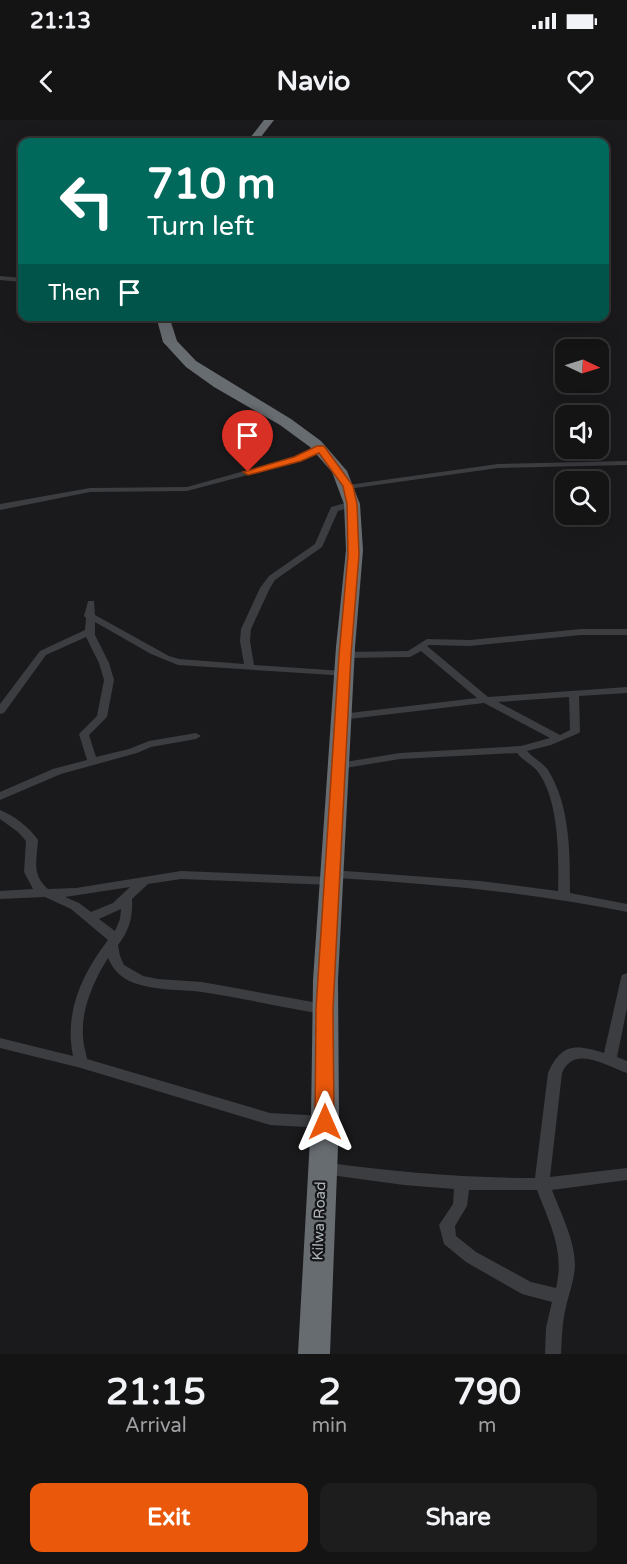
<!DOCTYPE html>
<style>
:root{--surface:#141415;--page:#1d1d1e;--text:#f1f3f6;--muted:#9d9ea0;--line:#333334;--accent:#ea580c}
body{margin:0;font-family:"Varela Round",sans-serif;background:var(--page);color:var(--text);height:100vh;display:flex;flex-direction:column;font-size:22px;white-space:nowrap}
*{box-sizing:border-box;margin:0}
p{font-size:20px;color:var(--muted)}
.icon{flex:none;width:33px;height:33px;fill:none;stroke:currentColor;stroke-width:2;stroke-linecap:round;stroke-linejoin:round}
.map{position:relative;height:1234px;overflow:hidden}
.sheet{display:flex;flex-direction:column;background:var(--surface);flex:1}
.sheet>*{flex:none}
.banner{position:absolute;left:18px;top:18px;width:591px;height:183px;border-radius:12px;box-shadow:0 6px 24px #0002,0 0 0 2px var(--line);background:#00695c;color:#fff;overflow:hidden}
.needle{width:39px;rotate:94deg}
.fabs{position:absolute;left:555px;top:219px;display:grid;gap:12px}
.fabs a{display:grid;place-items:center;width:54px;height:54px;border-radius:12px;background:var(--surface);box-shadow:0 6px 24px #0002,0 0 0 2px var(--line);font-size:30px}
.pin{position:absolute;display:grid;place-items:center;width:51px;height:51px;color:#fff;margin:-62px -26px;border-radius:50% 50% 50% 0;rotate:-45deg;box-shadow:0 0 6px #0007}
.pin .icon{rotate:45deg}
.me{position:absolute;width:66px;margin:-33px;rotate:0deg;stroke-linejoin:round;filter:drop-shadow(0 0 4px #0008)}
.turn{display:flex;align-items:center;gap:21px;height:126px;padding:0 30px;font-size:27px}
.turn .icon{width:78px;height:78px;stroke-width:2.5}
.turn b{display:block;font-size:42px;line-height:51px}
.then{display:flex;align-items:center;height:57px;padding:0 30px;background:#0003;gap:12px;font-size:22px}
.eta{display:flex;justify-content:space-evenly;align-items:center;height:102px;text-align:center}
.eta b{font-size:36px;font-weight:700;line-height:42px}
.button{display:flex;gap:12px;margin-top:auto;padding:12px 30px}
.button a{flex:1;height:69px;border-radius:12px;background:var(--accent);color:#fff;font-size:24px;font-weight:700;line-height:69px;text-align:center}
.button a+a{background:var(--page);color:var(--text)}
.status{display:flex;justify-content:space-between;align-items:center;height:42px;padding:0 30px;background:var(--surface);direction:ltr}
.status svg{height:16px;fill:currentColor}
header{display:flex;justify-content:space-between;align-items:center;height:78px;padding:0 30px;background:var(--surface);font-size:27px;font-weight:700}
.map>svg:first-child{display:block}
.lines{fill:none;stroke-linecap:round;stroke-linejoin:round}
.street{fill:#3b3d40;fill-rule:evenodd}
.highway{fill:#676c71;fill-rule:evenodd}
.route{fill:#ea580c;stroke:#983908;stroke-width:1.5}
.labels{text-anchor:middle;stroke-width:4.5;stroke-linejoin:round;paint-order:stroke}
.street-label{font-size:15px;fill:#adb4ba;stroke:#151517}
</style>
<div class="status"><b>21:13</b><svg viewBox="0 0 49 12"><path d="M0 12V9h3v3zM5 12V6h3v6zM10 12V3h3v9zM15 12V0h3v12zM26 1h20v11H26zM47 4h2v5h-2z"/></svg></div>
<header><svg class="icon" aria-label="back" viewBox="0 0 24 24"><path d="M15 5l-7 7 7 7"/></svg>Navio<svg class="icon" aria-label="heart" viewBox="0 0 24 24"><path d="M12 20l-8-8c-3-5 5-10 8-4 3-6 11-1 8 4z"/></svg></header>
<div class="map">
<svg width="627" height="1234" viewBox="0 0 627 1234">
<rect width="100%" height="100%" fill="#1a1a1c"/>
<g class="lines">
<g class="street">
<polygon points="0,156 22,158 22,162 0,160"/>
<polygon points="317,326 323,326 324,328 300,341 187,371 90,372 0,390 0,384 90,368 187,367 294,337"/>
<polygon points="627,341 627,345 498,348 348,369 344,367 348,365 498,344"/>
<polygon points="352,381 355,382 355,386 338,391 322,427 275,460 270,468 251,509 250,521 254,545 344,551 348,552 349,554 348,556 178,545 151,534 95,502 95,515 109,543 114,560 107,597 89,615 96,637 129,629 149,621 196,613 201,616 196,619 151,627 137,633 61,654 0,680 0,672 53,649 87,640 79,614 97,596 104,560 99,543 86,517 46,535 4,593 0,594 0,584 40,531 85,510 86,498 84,496 88,481 94,481 95,495 169,536 179,539 244,544 240,521 241,509 260,468 269,456 315,424 331,387"/>
<path d="M581,509H627V515H581L470,526L429,525L427,526L488,577L627,567V573L579,576L580,611L579,613L551,625L527,631C533,638 542,642 548,650C570,685 570,732 570,773L627,784V792C531,772 434,764 336,758L338,761L336,764L332,765L181,759L148,764L132,779C133,797 129,811 118,825L120,836L124,845L143,856L158,859L202,862L324,884L329,885L331,889L329,893L324,894C283,888 243,878 202,872C179,869 156,871 134,863C121,858 114,851 108,838C94,860 81,889 83,916C83,924 86,932 87,939L270,993L325,996L330,998L332,1002L330,1006L325,1008L270,1005L81,948L0,928V918L73,936C64,892 82,854 108,820L71,789L45,777L0,779V771L33,769L24,752L26,721L18,712L0,699V690C15,696 29,707 38,720C37,740 31,754 48,769L76,768L181,751L328,757L326,754L328,751L332,750L480,761L558,771C559,736 559,680 538,652C532,644 523,641 517,633L400,639L339,649L334,646L339,643L400,633L521,626L550,618L484,583L341,600L337,599L336,597L337,595L341,594L477,578L421,531L410,537L345,538L340,535L345,532L408,531L427,519L470,520ZM569,577L570,610L560,615L498,582ZM130,767L113,783L91,792L79,783L65,777ZM121,789L120,799L115,811L99,799Z"/>
<path d="M627,853V888L617,937L627,941V953C607,946 574,924 562,953L550,1057L627,1048V1060L552,1070C561,1094 575,1120 575,1146C574,1161 569,1173 566,1187C562,1203 562,1218 561,1234H545L546,1208L552,1182L522,1174L466,1142L444,1124L439,1105L453,1084L454,1069L404,1065L323,1054L318,1052L316,1048L318,1044L323,1042C394,1052 464,1058 535,1058L548,953C561,923 576,924 604,933L621,858L622,855ZM469,1070H537C550,1104 565,1132 556,1168L531,1162L476,1132L456,1116L455,1106L467,1086Z"/>
</g>
<g class="highway">
<polygon points="264,0 274,0 257,22 247,22"/>
<polygon points="156,196 169,196 177,221 196,241 291,299 321,321 347,351 360,384 363,430 355,527 338,860 339,1001 330,1234 298,1234 311,1001 313,860 336,527 346,430 344,384 332,352 310,327 280,305 214,267 186,247 163,222"/>
</g>
</g>
<polygon class="route" points="317,326 324,326 353,366 357,384 359,435 351,535 333,889 334,1002 331,1008 325,1010 318,1008 315,1002 316,889 339,535 348,435 347,384 343,366 319,333 301,341 248,355 243,352 294,337"/>
<g class="labels">
<g class="street-label">
<text transform="translate(319 1101) rotate(-88)" y="5">Kilwa Road</text>
</g>
</g>
</svg>
<div class="fabs">
<a><svg class="needle" viewBox="-14 -14 28 28"><path d="M0-13l5 13h-10z" fill="#e53935"/><path d="M0 13l5-13h-10z" fill="#9d9ea0"/></svg></a>
<a><svg class="icon" aria-label="sound" viewBox="0 0 24 24"><path d="M4 9h4l5-4v14l-5-4H4zM17 9q2 3 0 6"/></svg></a>
<a><svg class="icon" aria-label="search" viewBox="0 0 24 24"><circle cx="10" cy="10" r="6"/><path d="M15 15l6 6"/></svg></a>
</div>
<div class="pin" style="left:248px;top:352px;background:#d93025"><svg class="icon" aria-label="arrive" viewBox="0 0 24 24"><path d="M6 21V4h12l-3 4 3 4H6"/></svg></div>
<svg class="me" style="left:325px;top:1002px" viewBox="-20 -20 40 40"><path d="M0-17L14 15 0 8-14 15z" fill="#ea580c" stroke="#fff" stroke-width="4"/></svg>
<div class="banner">
<div class="turn"><svg class="icon" aria-label="left" viewBox="0 0 24 24"><path d="M17 20v-9H6M10 6l-5 5 5 5"/></svg><div><b>710 m</b>Turn left</div></div>
<div class="then">Then<svg class="icon" aria-label="arrive" viewBox="0 0 24 24"><path d="M6 21V4h12l-3 4 3 4H6"/></svg></div>
</div>
</div>
<section class="sheet">
<div class="eta">
<div><b>21:15</b><p>Arrival</p></div>
<div><b>2</b><p>min</p></div>
<div><b>790</b><p>m</p></div>
</div>
<div class="button"><a>Exit</a><a>Share</a></div>
</section>
